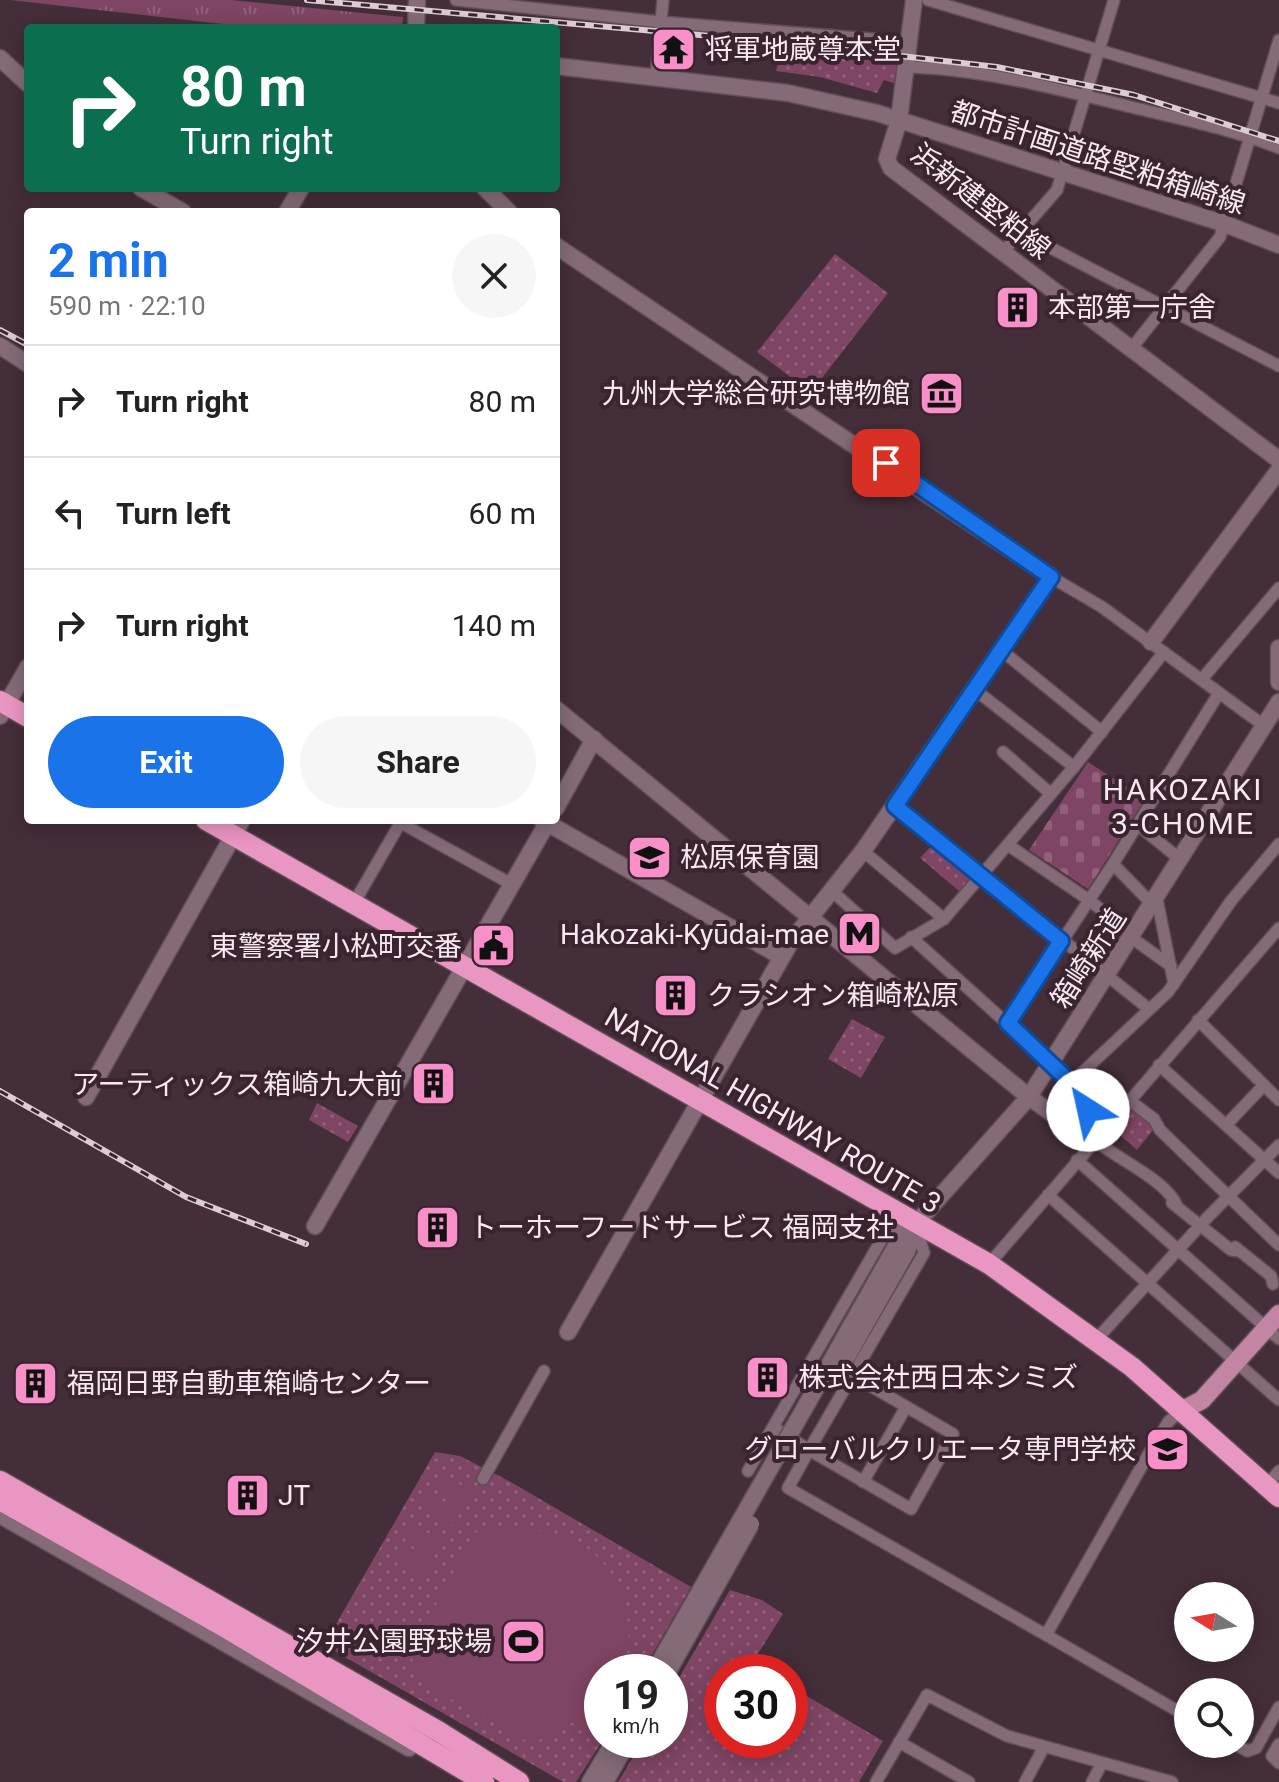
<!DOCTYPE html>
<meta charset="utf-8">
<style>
:root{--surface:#fff;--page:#f6f6f6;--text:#222;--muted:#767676;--line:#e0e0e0;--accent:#1a73e8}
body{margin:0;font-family:Roboto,"Noto Sans JP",sans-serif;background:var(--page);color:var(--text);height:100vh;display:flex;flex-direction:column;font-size:30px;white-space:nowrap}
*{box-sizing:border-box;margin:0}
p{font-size:26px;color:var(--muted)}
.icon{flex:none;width:44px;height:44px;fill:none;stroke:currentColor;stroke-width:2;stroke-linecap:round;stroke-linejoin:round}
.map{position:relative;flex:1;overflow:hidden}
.details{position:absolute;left:24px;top:208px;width:536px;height:616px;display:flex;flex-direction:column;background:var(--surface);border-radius:8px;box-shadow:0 4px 20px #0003}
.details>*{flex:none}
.hud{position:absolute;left:24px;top:24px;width:536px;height:168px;border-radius:8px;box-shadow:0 4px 20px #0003;background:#0b6e4f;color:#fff;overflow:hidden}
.needle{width:52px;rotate:281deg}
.tools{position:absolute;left:1174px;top:1582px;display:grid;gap:16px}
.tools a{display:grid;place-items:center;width:80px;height:80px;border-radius:50%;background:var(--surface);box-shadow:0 4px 20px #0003;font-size:40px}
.speed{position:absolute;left:584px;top:1654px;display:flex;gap:16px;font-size:40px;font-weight:700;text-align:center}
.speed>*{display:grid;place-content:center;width:104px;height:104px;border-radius:50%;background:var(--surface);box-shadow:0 4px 20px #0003;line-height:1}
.speed small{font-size:20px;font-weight:400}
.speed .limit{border:12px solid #d22;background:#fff;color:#111}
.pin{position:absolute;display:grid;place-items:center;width:68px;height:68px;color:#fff;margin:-34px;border-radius:16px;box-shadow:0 4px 12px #0006}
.me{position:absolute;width:88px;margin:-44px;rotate:325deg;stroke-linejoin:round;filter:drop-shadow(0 0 6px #0008)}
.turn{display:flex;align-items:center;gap:28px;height:168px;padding:0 24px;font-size:36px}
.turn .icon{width:104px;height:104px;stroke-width:2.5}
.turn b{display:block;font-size:56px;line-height:68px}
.round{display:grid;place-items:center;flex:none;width:84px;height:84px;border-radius:42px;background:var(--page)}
.head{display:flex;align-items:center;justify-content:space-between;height:136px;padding:0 24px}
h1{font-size:48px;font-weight:700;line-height:60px;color:var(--accent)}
.cta{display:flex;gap:16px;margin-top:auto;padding:16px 24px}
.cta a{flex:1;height:92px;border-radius:48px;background:var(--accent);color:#fff;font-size:32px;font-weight:700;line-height:92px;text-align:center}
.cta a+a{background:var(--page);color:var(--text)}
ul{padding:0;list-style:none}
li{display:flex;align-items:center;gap:24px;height:112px;padding:0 24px;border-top:2px solid var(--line)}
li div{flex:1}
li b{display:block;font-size:30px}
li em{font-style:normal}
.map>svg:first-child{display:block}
.grass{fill:url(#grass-tufts)}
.cemetery{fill:url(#cemetery-stones)}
.park{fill:url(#park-dots)}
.garden{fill:#7f4564}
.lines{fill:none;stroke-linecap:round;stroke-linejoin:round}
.street-casing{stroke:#604d56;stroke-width:14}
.secondary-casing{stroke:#604d56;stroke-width:19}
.primary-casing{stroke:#604d56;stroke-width:21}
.highway-casing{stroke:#604d56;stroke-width:23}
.street{stroke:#856b78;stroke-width:11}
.secondary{stroke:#856b78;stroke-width:16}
.primary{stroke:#c285a4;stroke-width:18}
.highway{stroke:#ea96c2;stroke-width:20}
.rail-casing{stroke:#dcccd3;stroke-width:6}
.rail{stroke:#3a242f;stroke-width:3;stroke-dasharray:9;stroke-linecap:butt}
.secondary-bridge-casing{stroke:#604d56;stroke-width:19;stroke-linecap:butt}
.secondary-bridge{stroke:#856b78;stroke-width:16}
.route-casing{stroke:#114b97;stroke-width:20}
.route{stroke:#1a73e8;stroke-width:14}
.labels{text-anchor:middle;stroke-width:8;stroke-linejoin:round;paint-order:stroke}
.poi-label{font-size:28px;fill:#f8e9f0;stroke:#3a242f;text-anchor:start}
.street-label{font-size:28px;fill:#f8e9f0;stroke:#3a242f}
.neighbourhood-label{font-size:30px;letter-spacing:2px;fill:#f8e9f0;stroke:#3a242f}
</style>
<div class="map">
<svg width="1279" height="1782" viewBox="0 0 1279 1782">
<defs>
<pattern id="grass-tufts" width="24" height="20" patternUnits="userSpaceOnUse" patternTransform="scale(2)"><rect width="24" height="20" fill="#7f4564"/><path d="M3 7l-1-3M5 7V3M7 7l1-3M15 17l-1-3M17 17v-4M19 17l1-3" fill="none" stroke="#92607a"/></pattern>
<pattern id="cemetery-stones" width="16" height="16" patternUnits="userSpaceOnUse" patternTransform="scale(2)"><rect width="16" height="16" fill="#7f4564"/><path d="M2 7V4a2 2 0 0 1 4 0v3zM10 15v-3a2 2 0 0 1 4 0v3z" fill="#92607a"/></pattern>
<pattern id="park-dots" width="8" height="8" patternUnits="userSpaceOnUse" patternTransform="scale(2)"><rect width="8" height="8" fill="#7f4564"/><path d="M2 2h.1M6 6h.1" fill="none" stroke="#92607a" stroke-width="1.8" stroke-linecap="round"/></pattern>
</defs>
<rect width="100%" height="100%" fill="#442e39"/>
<polygon class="grass" points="10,0 232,0 403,17 402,28 259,28"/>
<polygon class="cemetery" points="1088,762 1145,799 1088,889 1029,850"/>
<g class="park">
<polygon points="782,47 901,58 897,84 884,80 877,93 820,77 776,71"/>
<polygon points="835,254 888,293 811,392 757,352"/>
<polygon points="933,844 971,877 959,891 920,858"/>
<polygon points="852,1019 885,1037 861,1078 828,1059"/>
<polygon points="317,1103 358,1126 348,1142 309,1120"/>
<polygon points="1132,1105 1154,1129 1137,1150 1112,1128"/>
<polygon points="435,1452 460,1456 509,1481 691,1587 642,1672 602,1672 603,1740 576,1782 563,1782 324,1645"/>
<polygon points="730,1590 762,1600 783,1614 752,1663 766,1672 722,1672 722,1740 790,1740 790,1686 883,1741 859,1782 618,1782 643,1740 670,1740 670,1693"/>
</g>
<g class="garden">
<polygon points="440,1474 472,1491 464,1505 433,1488"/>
<polygon points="430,1494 461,1511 453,1526 422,1508"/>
<polygon points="412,1524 442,1541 435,1556 404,1538"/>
<path d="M495,1530C520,1530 545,1528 568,1538C619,1558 641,1623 622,1672H602V1703C582,1724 552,1727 534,1745L419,1681L410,1652L476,1532Z"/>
<polygon points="401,1542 433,1560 423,1577 392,1560"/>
</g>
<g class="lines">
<defs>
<g id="street">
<polyline points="456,0 661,22 909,42"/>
<polyline points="928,0 1279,103"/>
<path d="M907,67C982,69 1058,89 1131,107C1181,119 1231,129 1279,148"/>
<polyline points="656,76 663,0"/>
<polyline points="1020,232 1279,366"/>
<polyline points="1003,252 1057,190 1114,0"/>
<polyline points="1131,349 1220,237 1279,40"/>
<polyline points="1051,577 1102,607 1263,725"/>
<polyline points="1001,650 1102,732"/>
<polyline points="1202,679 1279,588"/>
<polyline points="974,689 1074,767"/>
<polyline points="1003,752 1051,794"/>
<polyline points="895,806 1149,1009"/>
<polyline points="401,823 513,885"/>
<polyline points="1138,825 1181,860"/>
<polyline points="1008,845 1089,900 1133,935"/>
<polyline points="863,851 944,919"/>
<polyline points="1113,864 1153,905"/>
<polyline points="832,891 895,948 944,919 1074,767 1164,652"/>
<polyline points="1157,899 1174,984"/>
<polyline points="354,903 402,820"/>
<polyline points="911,937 1051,1063 1104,1129"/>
<polyline points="1132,938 1171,966"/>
<polyline points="1198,1020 1279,1100"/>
<polyline points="1008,1023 1113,864 1219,693"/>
<polyline points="1159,1065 1279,1173"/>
<polyline points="1071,1083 1168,992 1231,901 1279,844"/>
<polyline points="1129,1100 1154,1119 1160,1130 1279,1245"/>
<polyline points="1227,1124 1264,1085"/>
<path d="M1093,1143L1100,1144C1120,1160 1168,1182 1177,1206"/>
<polyline points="1077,1160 1279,1339"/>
<polyline points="1048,1195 1279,1400"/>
<polyline points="1172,1203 1231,1250 1239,1251"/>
<polygon points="916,1226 924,1253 809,1450 773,1427 886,1232"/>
<polyline points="1235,1247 1271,1276 1273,1284"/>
<polyline points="989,1264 1279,928"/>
<polyline points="1095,1341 1207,1218 1279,1145"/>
<polyline points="852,1375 953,1434 911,1509 809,1450 788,1488 1046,1635"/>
<polyline points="1183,1410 1169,1421 1152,1448 1046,1635 1188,1717"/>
<polyline points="748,1471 773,1427"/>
<polyline points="483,1479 544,1371"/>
<polyline points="863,1482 906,1407"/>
<polyline points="1266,1486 1279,1471"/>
<polyline points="899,1742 969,1782"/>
<polyline points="1235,1744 1247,1751 1256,1748 1279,1707"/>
<polyline points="1279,1744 1272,1756 1279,1763"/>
<polyline points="876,1782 927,1695 1007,1736 1172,1782"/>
<polyline points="1025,1782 1044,1747"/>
<polyline points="1092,1782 1102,1763"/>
</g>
<g id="secondary">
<polyline points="914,0 899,120 887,159 891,168 1279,460"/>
<polyline points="416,28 417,0"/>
<polyline points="0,58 28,84"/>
<polyline points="556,66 788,93 877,113 1225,224 1279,245"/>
<polyline points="141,188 183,212"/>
<polyline points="485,188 509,212"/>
<polyline points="287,212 301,188"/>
<polyline points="556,246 1051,577 863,851 790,943 568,1332"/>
<polyline points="0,346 28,364"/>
<polyline points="1151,642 1279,470"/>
<polyline points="1279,648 1279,682"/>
<polyline points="556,709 1029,1097 1093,1143"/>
<polyline points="0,716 28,667"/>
<polyline points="556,808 594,739"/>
<polyline points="542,820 782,957"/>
<polyline points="86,1097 242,820"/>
<polyline points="315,1226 549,820"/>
<polyline points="844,1362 907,1251 914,1231"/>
<polyline points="808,1402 896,1246 1029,1097 1279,702"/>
<polyline points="0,1515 409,1748"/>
<polyline points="654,1672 664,1654"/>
<polyline points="668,1672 675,1659"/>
<polyline points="590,1782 615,1740"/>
<polyline points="605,1782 629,1740"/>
</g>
<polyline id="primary" points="1183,1410 1202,1400 1279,1314"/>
<g id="highway">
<polyline points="0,701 28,717"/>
<polyline points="206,820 989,1264 1132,1367 1279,1497"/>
<polyline points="0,1481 438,1731 519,1782"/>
<polyline points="0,1500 221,1625 484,1782"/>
</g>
</defs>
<use href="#street" class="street-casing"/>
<use href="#secondary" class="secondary-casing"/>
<use href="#primary" class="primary-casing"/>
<use href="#highway" class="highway-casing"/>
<use href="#street" class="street"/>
<use href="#secondary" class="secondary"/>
<use href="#primary" class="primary"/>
<use href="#highway" class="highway"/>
<defs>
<g id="rail">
<polyline points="307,0 778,42 997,67 1134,95 1279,141"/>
<polyline points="0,330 28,345"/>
<polyline points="0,1091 186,1197 306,1244"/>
</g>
</defs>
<use href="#rail" class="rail-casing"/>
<use href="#rail" class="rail"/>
<defs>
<g id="secondary-bridge">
<polyline points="664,1654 808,1402"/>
<polyline points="675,1659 751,1524"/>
</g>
</defs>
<use href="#secondary-bridge" class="secondary-bridge-casing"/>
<use href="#secondary-bridge" class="secondary-bridge"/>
</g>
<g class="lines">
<defs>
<polyline id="route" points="886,463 1051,577 895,806 1061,941 1008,1023 1071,1083 1088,1110"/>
</defs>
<use href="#route" class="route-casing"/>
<use href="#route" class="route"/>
</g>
<defs>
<symbol id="temple-square" viewBox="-11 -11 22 22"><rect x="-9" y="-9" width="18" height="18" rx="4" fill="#f98fc8" stroke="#3a242f"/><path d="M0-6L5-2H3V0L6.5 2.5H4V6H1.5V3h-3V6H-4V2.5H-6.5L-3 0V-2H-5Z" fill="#111"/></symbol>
<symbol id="building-square" viewBox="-11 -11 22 22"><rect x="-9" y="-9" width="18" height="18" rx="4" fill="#f98fc8" stroke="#3a242f"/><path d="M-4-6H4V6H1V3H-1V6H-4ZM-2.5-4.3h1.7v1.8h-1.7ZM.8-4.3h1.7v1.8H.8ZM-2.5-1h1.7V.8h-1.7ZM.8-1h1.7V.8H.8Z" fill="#111"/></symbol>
<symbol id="museum-square" viewBox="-11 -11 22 22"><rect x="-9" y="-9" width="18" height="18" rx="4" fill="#f98fc8" stroke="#3a242f"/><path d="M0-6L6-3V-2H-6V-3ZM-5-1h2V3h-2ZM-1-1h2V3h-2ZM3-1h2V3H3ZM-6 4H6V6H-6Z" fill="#111"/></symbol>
<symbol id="school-square" viewBox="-11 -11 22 22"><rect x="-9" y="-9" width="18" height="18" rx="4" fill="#f98fc8" stroke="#3a242f"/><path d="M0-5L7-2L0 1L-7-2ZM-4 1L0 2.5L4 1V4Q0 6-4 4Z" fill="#111"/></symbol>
<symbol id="metro-square" viewBox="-11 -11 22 22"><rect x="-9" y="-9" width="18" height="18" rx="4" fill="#f98fc8" stroke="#3a242f"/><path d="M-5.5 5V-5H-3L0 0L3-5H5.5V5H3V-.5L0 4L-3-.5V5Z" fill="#111"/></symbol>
<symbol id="civic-square" viewBox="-11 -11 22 22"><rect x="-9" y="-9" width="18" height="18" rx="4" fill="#f98fc8" stroke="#3a242f"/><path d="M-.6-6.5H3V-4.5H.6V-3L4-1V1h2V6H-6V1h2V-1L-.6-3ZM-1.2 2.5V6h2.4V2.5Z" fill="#111"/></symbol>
<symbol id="university-square" viewBox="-11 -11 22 22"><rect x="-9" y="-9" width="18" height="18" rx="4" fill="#f98fc8" stroke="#3a242f"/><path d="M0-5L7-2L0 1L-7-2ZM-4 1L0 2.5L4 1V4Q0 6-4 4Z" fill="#111"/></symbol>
<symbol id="stadium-square" viewBox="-11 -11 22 22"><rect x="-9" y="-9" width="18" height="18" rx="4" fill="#f98fc8" stroke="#3a242f"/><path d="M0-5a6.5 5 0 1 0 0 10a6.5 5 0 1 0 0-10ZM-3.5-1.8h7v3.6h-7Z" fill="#111"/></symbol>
</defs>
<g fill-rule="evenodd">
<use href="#temple-square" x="648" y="24" width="51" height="51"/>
<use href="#building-square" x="992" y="282" width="51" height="51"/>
<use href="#museum-square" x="916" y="368" width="51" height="51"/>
<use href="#school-square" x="624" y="832" width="51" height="51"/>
<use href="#metro-square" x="834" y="908" width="51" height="51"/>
<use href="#civic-square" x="468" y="920" width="51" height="51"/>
<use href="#building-square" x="650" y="970" width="51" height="51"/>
<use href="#building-square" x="408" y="1058" width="51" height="51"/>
<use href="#building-square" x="412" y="1202" width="51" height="51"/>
<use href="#building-square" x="742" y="1352" width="51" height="51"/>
<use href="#building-square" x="10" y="1358" width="51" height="51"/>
<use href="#university-square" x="1142" y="1424" width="51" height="51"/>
<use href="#building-square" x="222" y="1470" width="51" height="51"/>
<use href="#stadium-square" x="498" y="1616" width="51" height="51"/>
</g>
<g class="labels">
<g class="poi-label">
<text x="705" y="59">将軍地蔵尊本堂</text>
<text x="1048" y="317">本部第一庁舎</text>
<text x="910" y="403" text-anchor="end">九州大学総合研究博物館</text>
<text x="680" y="867">松原保育園</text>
<text x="829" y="944" text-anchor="end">Hakozaki-Kyūdai-mae</text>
<text x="462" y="956" text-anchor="end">東警察署小松町交番</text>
<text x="707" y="1005">クラシオン箱崎松原</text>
<text x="403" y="1094" text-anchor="end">アーティックス箱崎九大前</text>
<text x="469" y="1237">トーホーフードサービス 福岡支社</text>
<text x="798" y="1387">株式会社西日本シミズ</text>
<text x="67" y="1393">福岡日野自動車箱崎センター</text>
<text x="1136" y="1459" text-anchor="end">グローバルクリエータ専門学校</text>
<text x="278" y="1505">JT</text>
<text x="492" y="1651" text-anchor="end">汐井公園野球場</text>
</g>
<g class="street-label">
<text transform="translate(1098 157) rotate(18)" y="10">都市計画道路堅粕箱崎線</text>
<text transform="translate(981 201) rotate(38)" y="10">浜新建堅粕線</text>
<text transform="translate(1088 958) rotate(-57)" y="10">箱崎新道</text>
<text transform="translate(773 1110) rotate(30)" y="10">NATIONAL HIGHWAY ROUTE 3</text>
</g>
<g class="neighbourhood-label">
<text x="1183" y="800">HAKOZAKI<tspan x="1183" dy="34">3-CHOME</tspan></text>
</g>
</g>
</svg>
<div class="tools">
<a><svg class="needle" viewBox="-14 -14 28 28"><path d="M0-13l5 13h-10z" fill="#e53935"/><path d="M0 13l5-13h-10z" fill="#767676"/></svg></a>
<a><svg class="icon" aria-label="search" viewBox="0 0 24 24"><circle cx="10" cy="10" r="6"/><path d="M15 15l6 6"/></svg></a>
</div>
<div class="speed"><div>19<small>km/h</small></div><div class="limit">30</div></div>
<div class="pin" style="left:886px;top:463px;background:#d93025"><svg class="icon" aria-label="arrive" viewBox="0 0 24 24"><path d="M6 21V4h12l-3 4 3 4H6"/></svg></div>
<svg class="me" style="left:1088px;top:1110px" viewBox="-20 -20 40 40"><circle r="19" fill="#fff"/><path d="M0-13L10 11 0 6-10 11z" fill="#1a73e8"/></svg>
<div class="hud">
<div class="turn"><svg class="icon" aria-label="right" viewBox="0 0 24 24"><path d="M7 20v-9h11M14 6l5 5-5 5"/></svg><div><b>80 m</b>Turn right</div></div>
</div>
<section class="details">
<div class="head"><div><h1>2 min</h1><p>590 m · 22:10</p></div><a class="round"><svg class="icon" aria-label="close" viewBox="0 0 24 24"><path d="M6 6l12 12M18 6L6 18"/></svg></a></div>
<ul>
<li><svg class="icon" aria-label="right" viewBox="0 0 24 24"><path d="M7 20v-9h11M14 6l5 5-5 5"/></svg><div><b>Turn right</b></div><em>80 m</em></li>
<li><svg class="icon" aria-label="left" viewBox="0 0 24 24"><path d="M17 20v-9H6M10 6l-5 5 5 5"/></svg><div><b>Turn left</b></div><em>60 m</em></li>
<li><svg class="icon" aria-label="right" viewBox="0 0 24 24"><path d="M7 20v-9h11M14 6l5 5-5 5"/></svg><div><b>Turn right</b></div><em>140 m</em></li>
</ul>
<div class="cta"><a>Exit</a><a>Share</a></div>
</section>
</div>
